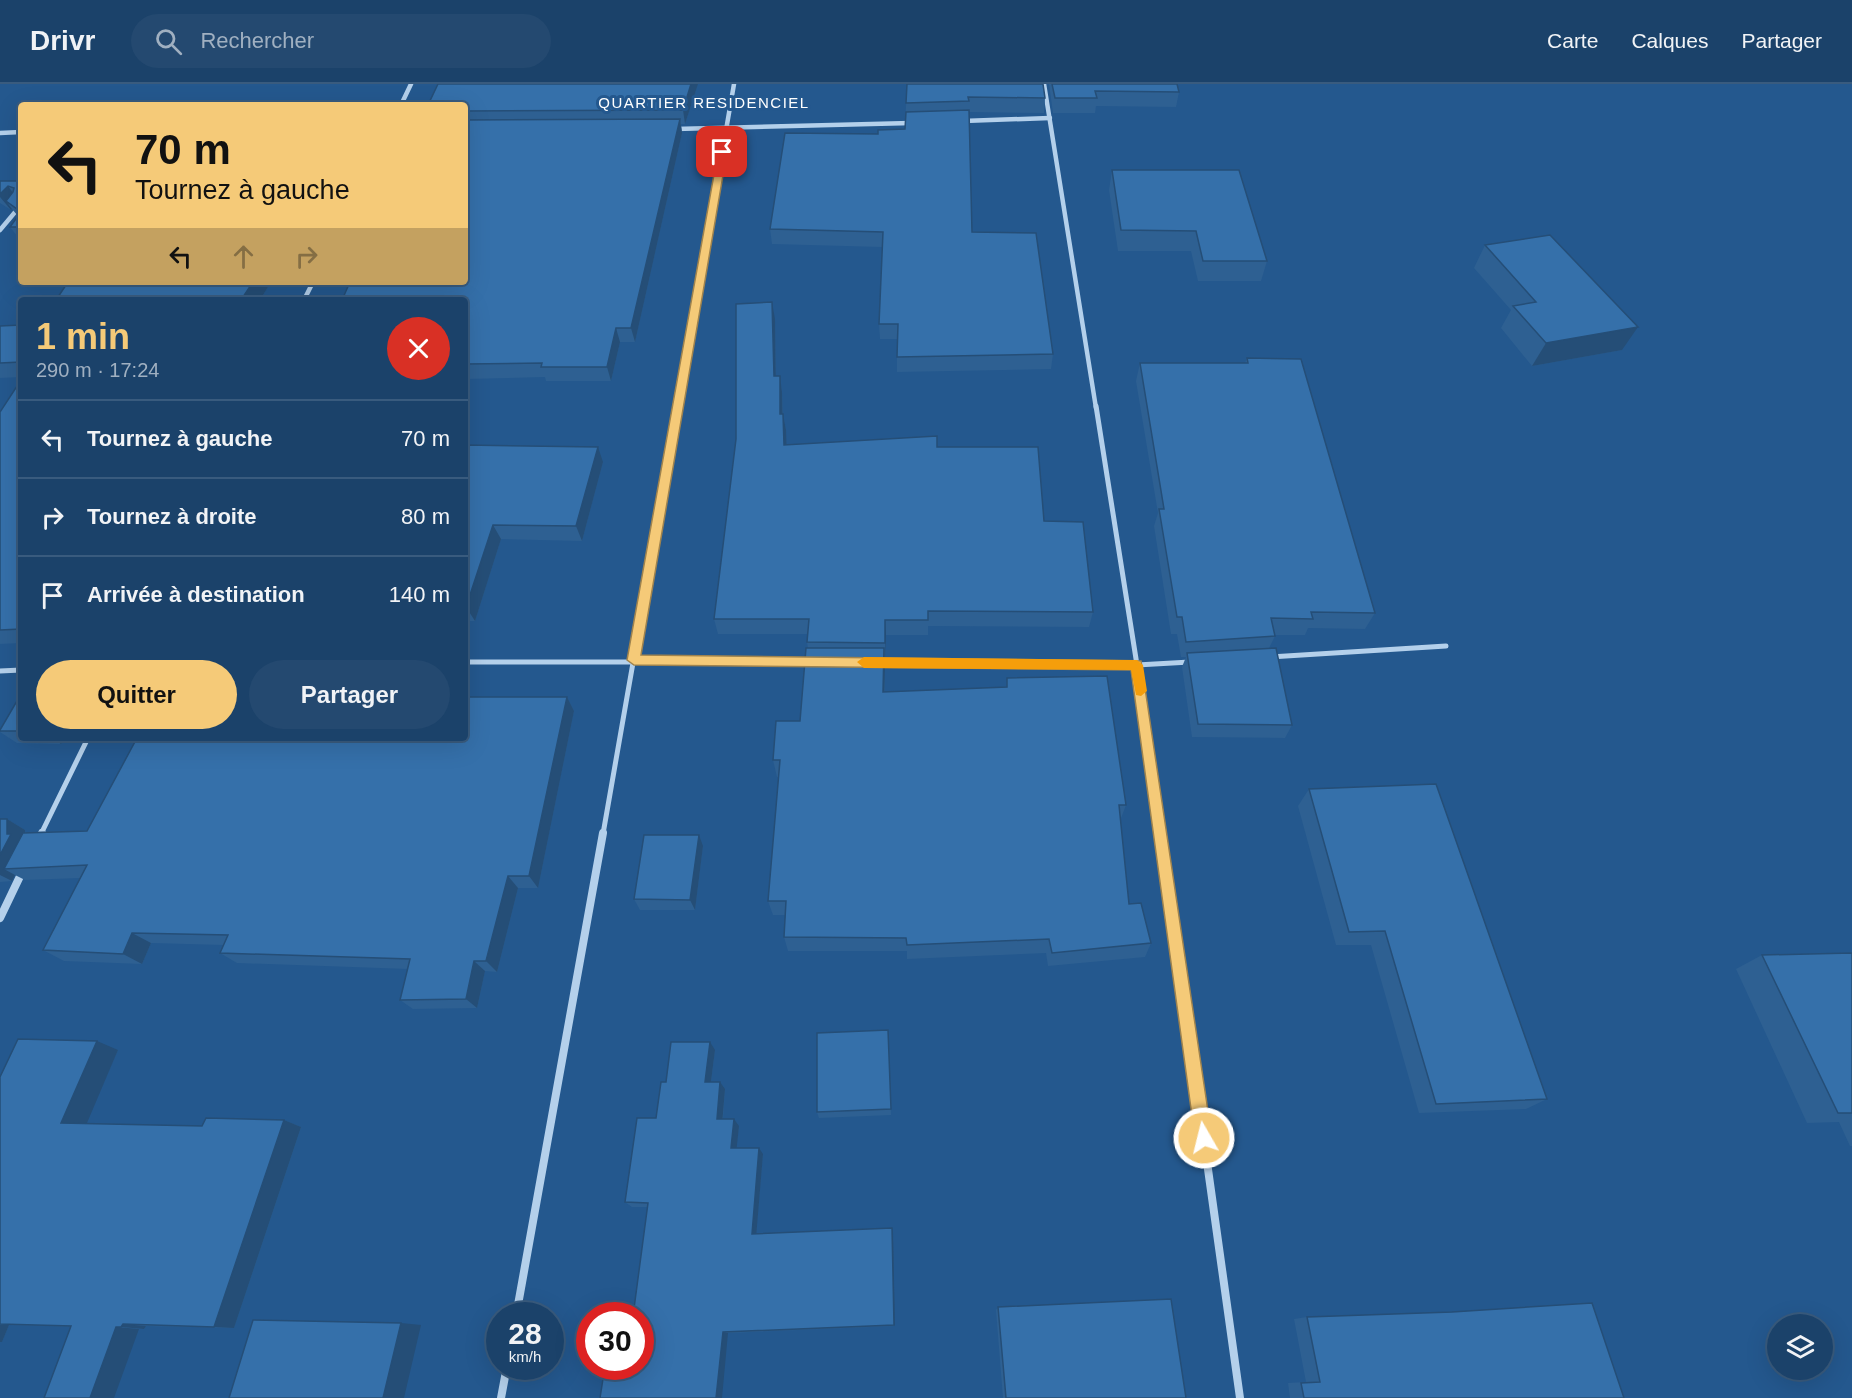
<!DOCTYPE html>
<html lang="fr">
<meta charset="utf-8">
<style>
:root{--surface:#1b426a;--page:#244970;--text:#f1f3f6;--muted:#a0b0c1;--line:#395b7e;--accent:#f5ca78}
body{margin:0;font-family:Helvetica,sans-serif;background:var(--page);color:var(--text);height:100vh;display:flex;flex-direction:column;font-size:22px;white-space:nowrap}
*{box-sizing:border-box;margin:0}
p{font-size:20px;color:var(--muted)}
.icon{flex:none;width:33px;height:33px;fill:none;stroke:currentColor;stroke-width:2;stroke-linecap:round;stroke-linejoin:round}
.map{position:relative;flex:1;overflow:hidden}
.details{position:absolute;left:18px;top:213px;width:450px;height:444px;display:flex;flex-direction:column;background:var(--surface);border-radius:6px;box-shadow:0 6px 24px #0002,0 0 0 2px var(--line)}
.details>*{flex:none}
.top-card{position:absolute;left:18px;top:18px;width:450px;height:183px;border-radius:6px;box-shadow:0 6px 24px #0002,0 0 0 2px var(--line);background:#f5ca78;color:#111;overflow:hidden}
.tools{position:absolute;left:1767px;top:1230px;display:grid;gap:12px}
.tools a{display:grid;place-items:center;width:66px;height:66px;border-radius:50%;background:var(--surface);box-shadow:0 6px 24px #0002,0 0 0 2px var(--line);font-size:30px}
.speed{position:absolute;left:486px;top:1218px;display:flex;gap:12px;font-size:30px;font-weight:700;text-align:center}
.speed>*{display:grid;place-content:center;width:78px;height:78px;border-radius:50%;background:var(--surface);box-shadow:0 6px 24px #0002,0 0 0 2px var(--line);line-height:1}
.speed small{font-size:15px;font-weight:400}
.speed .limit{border:9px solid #d22;background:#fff;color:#111}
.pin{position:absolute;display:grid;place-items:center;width:51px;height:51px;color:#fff;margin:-26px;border-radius:12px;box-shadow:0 3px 9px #0006}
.me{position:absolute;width:66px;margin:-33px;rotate:352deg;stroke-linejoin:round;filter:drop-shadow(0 0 4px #0008)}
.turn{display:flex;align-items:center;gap:21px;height:126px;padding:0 18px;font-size:27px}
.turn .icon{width:78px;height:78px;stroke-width:2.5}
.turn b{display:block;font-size:42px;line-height:51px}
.lanes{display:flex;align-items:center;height:57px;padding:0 18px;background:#0003;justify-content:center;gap:30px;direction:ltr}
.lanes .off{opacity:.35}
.round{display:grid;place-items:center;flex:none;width:63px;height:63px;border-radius:32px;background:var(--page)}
.summary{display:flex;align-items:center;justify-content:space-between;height:102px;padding:0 18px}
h1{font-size:36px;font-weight:700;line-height:45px;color:var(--accent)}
.action{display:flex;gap:12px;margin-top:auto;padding:12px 18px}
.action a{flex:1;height:69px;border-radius:36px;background:var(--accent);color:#111;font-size:24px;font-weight:700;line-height:69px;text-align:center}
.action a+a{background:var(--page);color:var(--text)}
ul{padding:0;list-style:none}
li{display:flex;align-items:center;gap:18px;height:78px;padding:0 18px;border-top:2px solid var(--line)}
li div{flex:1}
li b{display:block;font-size:22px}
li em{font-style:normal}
header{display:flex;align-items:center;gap:36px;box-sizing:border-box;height:84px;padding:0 30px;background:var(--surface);border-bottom:2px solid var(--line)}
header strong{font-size:28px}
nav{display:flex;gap:33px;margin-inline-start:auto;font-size:21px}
.search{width:420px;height:54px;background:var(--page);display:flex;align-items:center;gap:15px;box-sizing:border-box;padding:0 21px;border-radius:33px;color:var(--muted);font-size:22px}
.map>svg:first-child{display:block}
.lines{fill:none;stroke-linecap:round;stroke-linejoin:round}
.minor-far2{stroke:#b4d0eb;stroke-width:4.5}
.minor-far1{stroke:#b4d0eb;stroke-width:5}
.minor{stroke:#b4d0eb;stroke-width:8}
.wall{fill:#2e6092}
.shaded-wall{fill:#254e77}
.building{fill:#3570aa;stroke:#254e77;stroke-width:1.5}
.route{fill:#f5ca78;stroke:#9f834e;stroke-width:1.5}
.slow{fill:#f59e0b}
.labels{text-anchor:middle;stroke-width:6;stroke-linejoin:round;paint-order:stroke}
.far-neighbourhood-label{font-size:15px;letter-spacing:1.5px;fill:#fff;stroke:#24588e}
</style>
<header>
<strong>Drivr</strong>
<div class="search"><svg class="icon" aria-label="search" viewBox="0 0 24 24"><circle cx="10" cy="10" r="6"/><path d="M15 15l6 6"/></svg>Rechercher</div>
<nav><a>Carte</a><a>Calques</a><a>Partager</a></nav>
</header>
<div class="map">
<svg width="1852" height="1314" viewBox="0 0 1852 1314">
<rect width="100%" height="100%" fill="#24588e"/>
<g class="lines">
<g class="minor-far2">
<polyline points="1044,0 1096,324"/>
<polyline points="401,21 411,0"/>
<polyline points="963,37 1050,34"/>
<polyline points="675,45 911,39"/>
<polyline points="0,49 21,48"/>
<polyline points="0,146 21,121"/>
<polyline points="304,216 313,198"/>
<polyline points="678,324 734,0"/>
</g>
<g class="minor-far1">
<polyline points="1096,322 1137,581 1161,750"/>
<polyline points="1269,573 1446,562"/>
<polyline points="465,578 812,578"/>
<polyline points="877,578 1137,581 1190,578"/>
<polyline points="0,587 21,586"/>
<polyline points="41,750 88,654"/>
<polyline points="603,750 678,322"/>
</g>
<g class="minor">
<polyline points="1161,749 1240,1314"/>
<polyline points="40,753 42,749"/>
<polyline points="0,834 23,786"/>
<polyline points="516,1232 603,749"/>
<polyline points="501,1314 507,1282"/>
</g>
</g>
<g class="wall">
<polygon points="438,0 698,0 685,40 681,40 682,49 635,258 620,258 611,297 546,297 545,293 465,295 465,21"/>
<polygon points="907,0 1045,14 1044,29 969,28 972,148 1053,270 1051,285 897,288 897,255 880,255 879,240 882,163 772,160 770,145 878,50 905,45"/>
<polygon points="1049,0 1177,0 1179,8 1176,23 1096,22 1095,29 1053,29"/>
<polygon points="1112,86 1267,177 1261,197 1198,197 1191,167 1118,167 1109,106"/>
<polygon points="0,97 21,97 21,157 10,143 18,132 12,125 11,126 0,119"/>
<polygon points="1485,161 1622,266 1532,282 1501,244 1511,226 1474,184"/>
<polygon points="68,198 271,198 260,216 56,216"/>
<polygon points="775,235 776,292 780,292 782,308 783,330 786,346 786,360 937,363 1044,437 1093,528 1089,543 928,542 928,551 886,551 885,574 885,608 1006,603 1007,594 1126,721 1120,737 1129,820 1151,859 1145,873 1048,882 1046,869 907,875 907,867 788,867 784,853 785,831 773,831 768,817 779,693 777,693 773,676 800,637 808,564 807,558 808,550 718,550 714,535"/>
<polygon points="21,241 21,293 0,294 0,242"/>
<polygon points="1247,274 1375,529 1365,545 1308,544 1305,551 1274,551 1275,552 1269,564 1292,641 1285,654 1192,653 1182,583 1186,573 1181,573 1177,550 1171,550 1154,442 1158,429 1136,297 1140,279 1245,279"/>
<polygon points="21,296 21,559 0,560 0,328"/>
<polygon points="465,361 603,378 582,457 501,455 475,537 465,537"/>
<polygon points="21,610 21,654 65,654 61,660 17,659 0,648"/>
<polygon points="567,613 574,627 538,804 518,804 497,888 485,887 477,924 413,925 400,916 408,885 237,879 220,869 224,861 151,859 142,880 64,877 43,866 80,794 25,796 15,791 12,797 0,798 0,735 7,735 25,746 25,748 87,747"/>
<polygon points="1309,705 1547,1015 1526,1025 1419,1029 1371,861 1336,861 1298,722"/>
<polygon points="703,762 695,826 640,826 634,815"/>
<polygon points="1852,869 1852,1062 1850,1062 1839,1038 1807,1039 1736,885 1762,871"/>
<polygon points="888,946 891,1031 819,1034 817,1028"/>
<polygon points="118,966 86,1039 202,1042 284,1036 301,1043 234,1244 146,1242 144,1245 9,1241 2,1258 0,1258 0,993"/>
<polygon points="715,966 711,998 725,1005 723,1035 739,1042 736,1064 763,1070 756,1150 893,1148 895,1242 728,1249 640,1282 647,1123 632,1123 625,1118 656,1034 666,998"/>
<polygon points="998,1223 1186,1314 1003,1314 996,1226"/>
<polygon points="1307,1233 1624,1314 1290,1314 1288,1299 1306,1298 1294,1235"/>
</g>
<g class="shaded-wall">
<polygon points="691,0 698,0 685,40 683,26"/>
<polygon points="680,35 682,49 635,258 631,244"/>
<polygon points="8,102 19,117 6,117 12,125 11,126 0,113 0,110"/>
<polygon points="253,198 271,198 260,216 245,216 243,213"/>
<polygon points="772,218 775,235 776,309 774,292"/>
<polygon points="1638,243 1622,266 1532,282 1546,259"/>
<polygon points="616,244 620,258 611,297 607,283"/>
<polygon points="780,292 782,308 783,347 780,330"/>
<polygon points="783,330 786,346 787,377 784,361"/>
<polygon points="598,363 603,378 582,457 576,442"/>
<polygon points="493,441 501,455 475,537 466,523"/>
<polygon points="885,536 886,551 885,574"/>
<polygon points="884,564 885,583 884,627 883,608"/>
<polygon points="567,613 574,627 538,804 529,792"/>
<polygon points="54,654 65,654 61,660"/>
<polygon points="7,735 25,746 25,759 4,785 15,791 12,797 0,791 0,771 7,750"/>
<polygon points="699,751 703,762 695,826 690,816"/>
<polygon points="508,792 518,804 497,888 486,877"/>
<polygon points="132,849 151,859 142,880 123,870"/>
<polygon points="474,877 485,887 477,924 466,915"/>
<polygon points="97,957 118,966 84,1046 61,1039"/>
<polygon points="710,958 715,966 710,1005 705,998"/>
<polygon points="720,998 725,1005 722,1041 717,1035"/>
<polygon points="734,1035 739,1042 736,1070 731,1064"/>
<polygon points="284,1036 301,1043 234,1244 214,1243"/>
<polygon points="759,1064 763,1070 756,1154 752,1150"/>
<polygon points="892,1144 893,1148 895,1242 894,1241"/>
<polygon points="401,1239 421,1241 404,1314 383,1314"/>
<polygon points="123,1240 146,1242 144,1245 121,1243"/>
<polygon points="0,1241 9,1241 2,1258 0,1258"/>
<polygon points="116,1243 139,1245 114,1314 90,1314"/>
<polygon points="723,1248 728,1249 722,1314 716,1314"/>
</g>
<g class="building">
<polygon points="438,0 691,0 683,26 465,27 465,21 428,21"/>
<polygon points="907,0 1043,0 1045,14 968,13 969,17 906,19"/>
<polygon points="1052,0 1177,0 1179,8 1095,7 1097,14 1055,14"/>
<polygon points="969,26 972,148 1036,149 1053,270 897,273 898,240 879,240 883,148 770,145 785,49 878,50 878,46 905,45 906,28"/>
<polygon points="680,35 631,244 616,244 607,283 541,283 542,279 465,280 465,216 342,216 350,198 465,198 465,36"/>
<polygon points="1112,86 1239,86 1267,177 1203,177 1196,147 1121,146"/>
<polygon points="0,97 21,97 21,143 10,143 21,128 6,117 13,108 14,104 8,102 0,110"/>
<polygon points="1550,151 1638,243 1546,259 1513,222 1536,218 1485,161"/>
<polygon points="68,198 253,198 243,213 209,213 206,216 56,216"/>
<polygon points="772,218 774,292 780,292 780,330 783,330 784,361 937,352 937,363 1038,363 1044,437 1083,438 1093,528 928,527 928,536 885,536 885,559 807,558 809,535 714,535 736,355 736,220"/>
<polygon points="21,241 21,278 0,279 0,242"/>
<polygon points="1247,274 1301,275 1375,529 1311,528 1313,535 1271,534 1275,552 1186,558 1182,533 1177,533 1159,425 1164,425 1140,279 1248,279"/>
<polygon points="21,296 21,545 0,546 0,328"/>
<polygon points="465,361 598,363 576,442 493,441 466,523 465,523"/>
<polygon points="806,564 884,564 883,608 1007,603 1007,594 1107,592 1126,721 1119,721 1129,820 1141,819 1151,859 1052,869 1049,855 907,861 906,854 784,853 786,817 768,817 780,676 773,676 776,637 800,637"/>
<polygon points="1276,564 1292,641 1198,640 1187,569"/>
<polygon points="21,610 21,647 0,647 0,646"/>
<polygon points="465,613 567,613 529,792 508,792 486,877 474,877 466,915 400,916 410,875 220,869 228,851 132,849 123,870 43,866 87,781 4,785 23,749 87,747 137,654 465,654"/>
<polygon points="1436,700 1547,1015 1436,1020 1385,847 1349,848 1309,705"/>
<polygon points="0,735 7,735 7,750 11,750 0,771"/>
<polygon points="644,751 699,751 690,816 634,815"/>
<polygon points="1852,869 1852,1029 1838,1029 1762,871"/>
<polygon points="888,946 891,1025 817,1028 817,949"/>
<polygon points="18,955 97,957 61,1039 202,1042 206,1034 284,1036 214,1243 123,1240 121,1243 116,1243 90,1314 44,1314 71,1242 0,1240 0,993"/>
<polygon points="671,958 710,958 705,998 720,998 717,1035 734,1035 731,1064 759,1064 752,1150 892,1144 894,1241 723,1248 716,1314 600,1314 605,1282 640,1282 640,1232 633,1232 648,1119 625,1118 637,1034 656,1034 661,998 666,998"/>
<polygon points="1171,1215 1186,1314 1006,1314 998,1223"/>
<polygon points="1592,1219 1624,1314 1304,1314 1301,1299 1320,1298 1307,1233 1452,1228"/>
<polygon points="253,1236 401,1239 383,1314 229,1314"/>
</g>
<polygon class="route" points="722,65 727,68 641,571 1141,577 1212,1054 1210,1060 1204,1062 1198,1060 1195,1054 1131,586 634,581 627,576 718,68"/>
<polygon class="slow" points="864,573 1137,576 1143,581 1147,607 1141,612 1136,611 1131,586 864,584 857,578"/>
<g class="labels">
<g class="far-neighbourhood-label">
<text x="704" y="24">QUARTIER RESIDENCIEL</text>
</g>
</g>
</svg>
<div class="tools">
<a><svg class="icon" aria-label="layers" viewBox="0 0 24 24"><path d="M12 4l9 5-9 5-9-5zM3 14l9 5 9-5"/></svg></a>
</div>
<div class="speed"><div>28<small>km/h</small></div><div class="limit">30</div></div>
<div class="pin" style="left:722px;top:68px;background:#d93025"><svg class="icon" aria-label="arrive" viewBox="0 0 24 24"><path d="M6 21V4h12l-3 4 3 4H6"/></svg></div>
<svg class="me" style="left:1204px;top:1054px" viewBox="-20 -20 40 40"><circle r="17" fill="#f5ca78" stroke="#fff" stroke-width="3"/><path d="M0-11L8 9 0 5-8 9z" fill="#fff"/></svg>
<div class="top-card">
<div class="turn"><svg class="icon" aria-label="left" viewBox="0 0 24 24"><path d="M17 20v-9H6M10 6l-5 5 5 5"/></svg><div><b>70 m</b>Tournez à gauche</div></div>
<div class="lanes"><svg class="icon" aria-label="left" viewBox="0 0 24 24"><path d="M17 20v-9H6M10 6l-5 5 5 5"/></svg><svg class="icon off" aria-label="ahead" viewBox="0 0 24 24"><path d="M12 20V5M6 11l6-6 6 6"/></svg><svg class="icon off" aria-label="right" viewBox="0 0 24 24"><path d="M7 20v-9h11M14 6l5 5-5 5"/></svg></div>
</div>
<section class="details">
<div class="summary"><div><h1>1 min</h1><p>290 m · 17:24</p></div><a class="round" style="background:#d93025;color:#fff"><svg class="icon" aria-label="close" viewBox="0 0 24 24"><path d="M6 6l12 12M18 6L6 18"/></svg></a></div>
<ul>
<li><svg class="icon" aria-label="left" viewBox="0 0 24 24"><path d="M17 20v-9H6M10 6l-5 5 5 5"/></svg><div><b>Tournez à gauche</b></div><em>70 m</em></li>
<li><svg class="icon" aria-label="right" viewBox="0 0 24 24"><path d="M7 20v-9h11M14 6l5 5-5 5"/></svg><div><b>Tournez à droite</b></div><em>80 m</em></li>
<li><svg class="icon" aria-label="arrive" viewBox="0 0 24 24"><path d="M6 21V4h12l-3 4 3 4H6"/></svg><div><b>Arrivée à destination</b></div><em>140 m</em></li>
</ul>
<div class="action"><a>Quitter</a><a>Partager</a></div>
</section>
</div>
